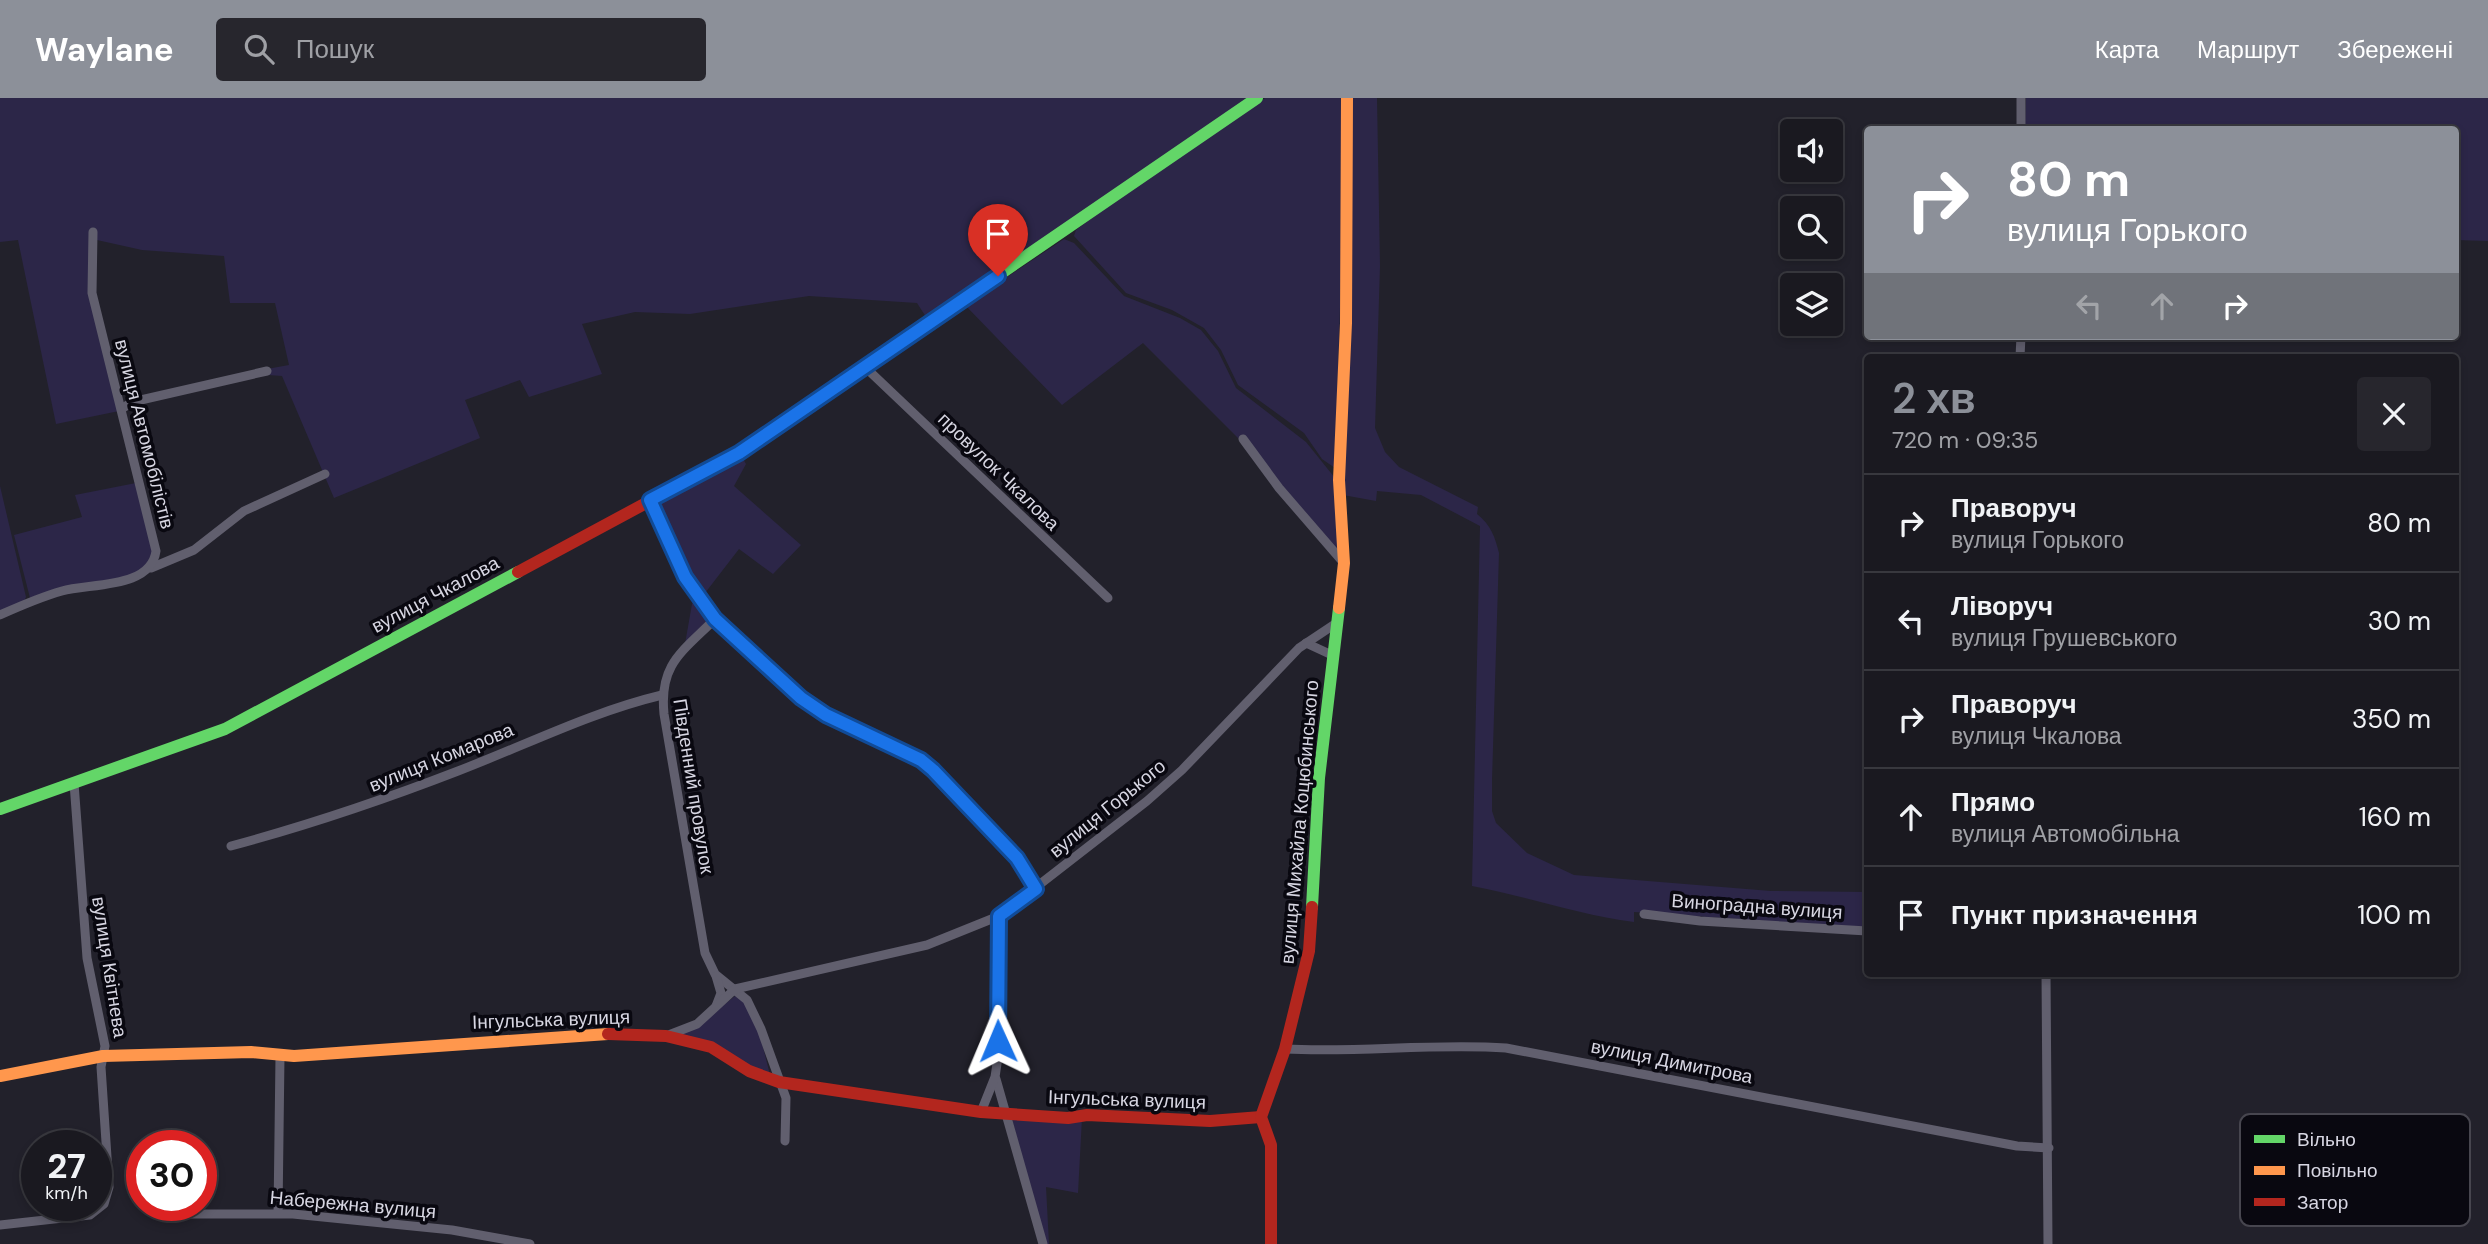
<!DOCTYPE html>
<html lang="uk">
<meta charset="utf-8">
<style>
:root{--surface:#1a1920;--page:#27262d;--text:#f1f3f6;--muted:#9fa0a5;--line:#38383e;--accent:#8c9099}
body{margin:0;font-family:"DM Sans",sans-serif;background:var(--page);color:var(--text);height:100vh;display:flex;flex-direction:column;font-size:26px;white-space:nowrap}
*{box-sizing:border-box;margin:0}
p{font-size:23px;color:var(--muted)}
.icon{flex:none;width:38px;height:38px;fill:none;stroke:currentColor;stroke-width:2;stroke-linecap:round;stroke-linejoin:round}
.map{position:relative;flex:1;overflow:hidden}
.details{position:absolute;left:1864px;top:256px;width:595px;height:623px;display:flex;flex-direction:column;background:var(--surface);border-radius:7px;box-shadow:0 4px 10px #0003,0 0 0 2px var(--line)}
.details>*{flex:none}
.top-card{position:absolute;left:1864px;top:28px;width:595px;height:214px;border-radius:7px;box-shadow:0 4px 10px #0003,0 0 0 2px var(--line);background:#8c9099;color:#fff;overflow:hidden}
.buttons{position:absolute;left:1780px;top:21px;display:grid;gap:14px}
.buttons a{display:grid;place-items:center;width:63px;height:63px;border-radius:7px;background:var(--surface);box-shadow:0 4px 10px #0003,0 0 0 2px var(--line);font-size:35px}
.speed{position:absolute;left:21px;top:1032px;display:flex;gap:14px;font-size:35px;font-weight:700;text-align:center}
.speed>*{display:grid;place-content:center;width:91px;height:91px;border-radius:50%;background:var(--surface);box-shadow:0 4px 10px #0003,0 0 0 2px var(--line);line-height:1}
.speed small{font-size:18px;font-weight:400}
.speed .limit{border:10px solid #d22;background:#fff;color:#111}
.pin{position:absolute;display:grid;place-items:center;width:60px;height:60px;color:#fff;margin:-72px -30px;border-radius:50% 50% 50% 0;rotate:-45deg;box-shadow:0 0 7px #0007}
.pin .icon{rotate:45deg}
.me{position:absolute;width:77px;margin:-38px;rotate:359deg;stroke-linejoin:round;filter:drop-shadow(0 0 5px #0008)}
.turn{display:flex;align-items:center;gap:24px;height:147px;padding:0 28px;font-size:32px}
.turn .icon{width:91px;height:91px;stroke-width:2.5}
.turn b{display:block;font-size:49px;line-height:60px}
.lanes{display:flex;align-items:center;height:66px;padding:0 28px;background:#0003;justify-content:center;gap:35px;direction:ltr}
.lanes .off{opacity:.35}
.round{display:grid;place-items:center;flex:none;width:74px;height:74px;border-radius:7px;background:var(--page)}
.summary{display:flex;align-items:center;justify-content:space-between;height:119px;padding:0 28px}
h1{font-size:42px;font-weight:600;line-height:52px;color:var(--accent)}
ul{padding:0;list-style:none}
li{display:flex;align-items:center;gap:21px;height:98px;padding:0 28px;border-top:2px solid var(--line)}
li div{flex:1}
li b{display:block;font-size:26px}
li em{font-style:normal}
header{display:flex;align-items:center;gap:42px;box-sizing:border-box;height:98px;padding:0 35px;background:var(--accent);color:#fff}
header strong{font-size:33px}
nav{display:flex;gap:38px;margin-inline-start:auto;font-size:24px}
.search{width:490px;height:63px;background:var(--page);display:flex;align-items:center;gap:18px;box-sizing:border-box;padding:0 24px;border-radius:7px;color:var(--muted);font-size:26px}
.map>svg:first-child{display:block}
.green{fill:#2c2648}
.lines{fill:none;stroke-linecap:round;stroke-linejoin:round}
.street{stroke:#615f6e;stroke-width:9}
.fast{stroke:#63d668;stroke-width:12}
.slow{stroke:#ff974d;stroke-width:12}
.jam{stroke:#b3261e;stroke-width:12}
.route-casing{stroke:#114b97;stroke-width:18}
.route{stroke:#1a73e8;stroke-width:12}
.labels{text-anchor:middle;stroke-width:7;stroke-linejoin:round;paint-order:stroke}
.street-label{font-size:19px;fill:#d7d6e2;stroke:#090810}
.key{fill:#090810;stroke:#47464f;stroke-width:2}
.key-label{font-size:19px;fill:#d7d6e2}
</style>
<header>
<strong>Waylane</strong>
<div class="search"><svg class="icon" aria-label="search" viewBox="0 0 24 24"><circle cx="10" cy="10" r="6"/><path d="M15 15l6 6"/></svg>Пошук</div>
<nav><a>Карта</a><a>Маршрут</a><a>Збережені</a></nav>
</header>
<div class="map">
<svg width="2488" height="1146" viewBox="0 0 2488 1146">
<rect width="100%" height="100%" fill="#22212b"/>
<g class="green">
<polygon points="0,0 1251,0 928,222 917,205 809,198 690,216 635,214 582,226 602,276 529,299 520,282 465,302 480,340 334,400 282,278 268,277 267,271 289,267 275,205 230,205 224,158 142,152 97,142 88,163 119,313 56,326 18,142 0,144"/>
<polygon points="1265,0 1342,0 1342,145 1335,370 1322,361 1304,335 1238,287 1221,252 1204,230 1172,212 1126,195 1074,138 1076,132 1096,117"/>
<path d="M1351,0H1377L1380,168L1375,330L1385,354L1399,369L1478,409L1477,416C1491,427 1495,439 1499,455L1492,682V713L1496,725L1527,755L1574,777L1771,793L1867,794V830L1652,815L1634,814V824C1579,817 1526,798 1472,788L1480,428L1421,397L1377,393L1376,403L1343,397Z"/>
<polygon points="2026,0 2488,0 2488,143 2455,142 2455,32 2025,32"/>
<polygon points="1064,141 1074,145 1124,198 1180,220 1201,232 1218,253 1236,290 1306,344 1335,380 1339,454 1241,343 1143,245 1062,307 965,207"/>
<polygon points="742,359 746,366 734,388 801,447 773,476 739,451 702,499 681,462 658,405"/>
<polygon points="136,385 153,452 145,472 96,488 30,500 14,437 82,419 75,397"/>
<polygon points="0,388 26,499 24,503 0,515"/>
<polygon points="696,502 708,521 703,530 685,546 692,506"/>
<polygon points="735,898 741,899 759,933 770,977 675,936 715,914"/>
<polygon points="1082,1020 1078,1095 1046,1089 1049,1146 1045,1146 1012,1021"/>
</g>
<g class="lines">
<g class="street">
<polyline points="2021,0 2021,32"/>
<polyline points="2020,259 2021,238"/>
<polyline points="866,270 1108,500"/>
<polyline points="123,310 132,304 267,273"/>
<polyline points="1243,341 1279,390 1343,464"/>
<polyline points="650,402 685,479 715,521 801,600 877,643 921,662 933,672 1017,760 1036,791"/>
<polyline points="151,470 194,452 244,413 325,376"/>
<path d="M0,517C20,508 41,499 62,493C90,485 151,491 156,453L92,195L93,134"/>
<path d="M715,521C682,554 659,566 664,616L705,855L715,876L747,902L761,931L786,1000L785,1043"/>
<polyline points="1306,545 1334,558"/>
<path d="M231,748C309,727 383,702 458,673C526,647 591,614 662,597"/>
<polyline points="1644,816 1700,823 1867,833"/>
<polyline points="2046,875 2048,1146"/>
<polyline points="716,908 721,895 716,878"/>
<polyline points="666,938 697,926 735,891 927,847 999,818 1147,703 1182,672 1299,550 1338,524"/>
<path d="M1285,951C1359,955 1432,945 1506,950L2017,1048L2049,1050"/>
<polyline points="996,981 1043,1146"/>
<polyline points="981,1014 995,979 998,959 999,818"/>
<polyline points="278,1115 280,958"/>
<polyline points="173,1116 293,1116 452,1132 530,1146"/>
<polyline points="0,1127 90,1117 104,1106 109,1089 101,969 105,948 87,860 74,685"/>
</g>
<g class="fast">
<polyline points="949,211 1257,0"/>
<polyline points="0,711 225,631 518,474"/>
<polyline points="1312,809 1319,680 1339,510"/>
</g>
<g class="slow">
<polyline points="1339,510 1344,465 1339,382 1346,225 1347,0"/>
<polyline points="0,978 103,958 251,954 294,958 608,936"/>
</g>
<g class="jam">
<polyline points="518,474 739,355 949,211"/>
<polyline points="608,936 666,938 711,949 749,973 779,984 981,1014 1068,1020 1087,1017 1210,1023 1261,1019"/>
<polyline points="1271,1146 1271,1047 1261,1019 1285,951 1309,853 1312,809"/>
</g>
</g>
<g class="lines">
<defs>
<polyline id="route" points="998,178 739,355 650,402 685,479 715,521 801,600 826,617 921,662 933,672 1017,760 1036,791 999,818 998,943"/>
</defs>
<use href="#route" class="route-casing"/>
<use href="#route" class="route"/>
</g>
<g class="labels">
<g class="street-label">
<text transform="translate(145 336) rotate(76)" y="7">вулиця Автомобілістів</text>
<text transform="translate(999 373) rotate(44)" y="7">провулок Чкалова</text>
<text transform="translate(435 496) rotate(-28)" y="7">вулиця Чкалова</text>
<text transform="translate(441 659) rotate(-22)" y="7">вулиця Комарова</text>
<text transform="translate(694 688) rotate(81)" y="7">Південний провулок</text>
<text transform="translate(1107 710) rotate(-39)" y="7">вулиця Горького</text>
<text transform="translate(1299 724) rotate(-85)" y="7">вулиця Михайла Коцюбинського</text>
<text transform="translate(1757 808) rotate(4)" y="7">Виноградна вулиця</text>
<text transform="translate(110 869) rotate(81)" y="7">вулиця Квітнева</text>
<text transform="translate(551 921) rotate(-2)" y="7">Інгульська вулиця</text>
<text transform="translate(1672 963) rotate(11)" y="7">вулиця Димитрова</text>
<text transform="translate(1127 1001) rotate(2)" y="7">Інгульська вулиця</text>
<text transform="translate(353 1106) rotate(5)" y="7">Набережна вулиця</text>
</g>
</g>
<rect x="2240" y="1016" width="230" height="112" rx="10" class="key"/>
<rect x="2254" y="1037" width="31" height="8" fill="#63d668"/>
<rect x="2254" y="1068" width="31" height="9" fill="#ff974d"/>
<rect x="2254" y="1100" width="31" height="8" fill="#b3261e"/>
<g class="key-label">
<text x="2297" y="1048">Вільно</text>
<text x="2297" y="1079">Повільно</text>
<text x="2297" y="1111">Затор</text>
</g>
</svg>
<div class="buttons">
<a><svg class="icon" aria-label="sound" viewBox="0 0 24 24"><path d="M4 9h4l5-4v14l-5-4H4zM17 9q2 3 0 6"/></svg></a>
<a><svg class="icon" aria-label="search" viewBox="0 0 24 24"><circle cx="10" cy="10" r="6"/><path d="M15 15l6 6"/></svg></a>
<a><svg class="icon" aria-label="layers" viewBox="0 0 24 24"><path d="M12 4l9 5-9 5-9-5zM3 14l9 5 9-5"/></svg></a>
</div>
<div class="speed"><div>27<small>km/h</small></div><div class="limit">30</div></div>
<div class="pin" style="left:998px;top:178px;background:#d93025"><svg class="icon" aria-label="arrive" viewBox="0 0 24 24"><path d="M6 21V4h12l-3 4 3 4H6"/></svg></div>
<svg class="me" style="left:998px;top:943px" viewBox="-20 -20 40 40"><path d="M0-17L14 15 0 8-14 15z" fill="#1a73e8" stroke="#fff" stroke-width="4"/></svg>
<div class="top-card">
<div class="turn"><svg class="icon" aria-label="right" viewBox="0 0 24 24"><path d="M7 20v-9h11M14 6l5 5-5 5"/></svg><div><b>80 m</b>вулиця Горького</div></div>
<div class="lanes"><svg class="icon off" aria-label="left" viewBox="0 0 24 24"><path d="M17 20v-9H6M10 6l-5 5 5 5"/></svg><svg class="icon off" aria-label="ahead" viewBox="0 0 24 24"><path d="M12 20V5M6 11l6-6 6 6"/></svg><svg class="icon" aria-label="right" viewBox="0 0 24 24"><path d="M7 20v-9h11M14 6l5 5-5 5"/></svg></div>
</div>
<section class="details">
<div class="summary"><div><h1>2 хв</h1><p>720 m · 09:35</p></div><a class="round"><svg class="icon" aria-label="close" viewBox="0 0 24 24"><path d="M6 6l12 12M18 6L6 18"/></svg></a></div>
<ul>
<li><svg class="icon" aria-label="right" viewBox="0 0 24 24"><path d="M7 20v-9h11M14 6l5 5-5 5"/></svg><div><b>Праворуч</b><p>вулиця Горького</p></div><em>80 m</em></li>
<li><svg class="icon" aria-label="left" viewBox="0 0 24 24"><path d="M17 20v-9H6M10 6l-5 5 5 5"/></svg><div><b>Ліворуч</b><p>вулиця Грушевського</p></div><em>30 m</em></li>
<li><svg class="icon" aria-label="right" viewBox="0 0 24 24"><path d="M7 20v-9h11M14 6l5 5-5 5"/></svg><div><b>Праворуч</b><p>вулиця Чкалова</p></div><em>350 m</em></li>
<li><svg class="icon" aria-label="ahead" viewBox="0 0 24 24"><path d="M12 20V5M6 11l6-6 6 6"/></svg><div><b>Прямо</b><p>вулиця Автомобільна</p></div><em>160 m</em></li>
<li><svg class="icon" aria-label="arrive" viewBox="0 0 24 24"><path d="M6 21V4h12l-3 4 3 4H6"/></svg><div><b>Пункт призначення</b></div><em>100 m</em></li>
</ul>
</section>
</div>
